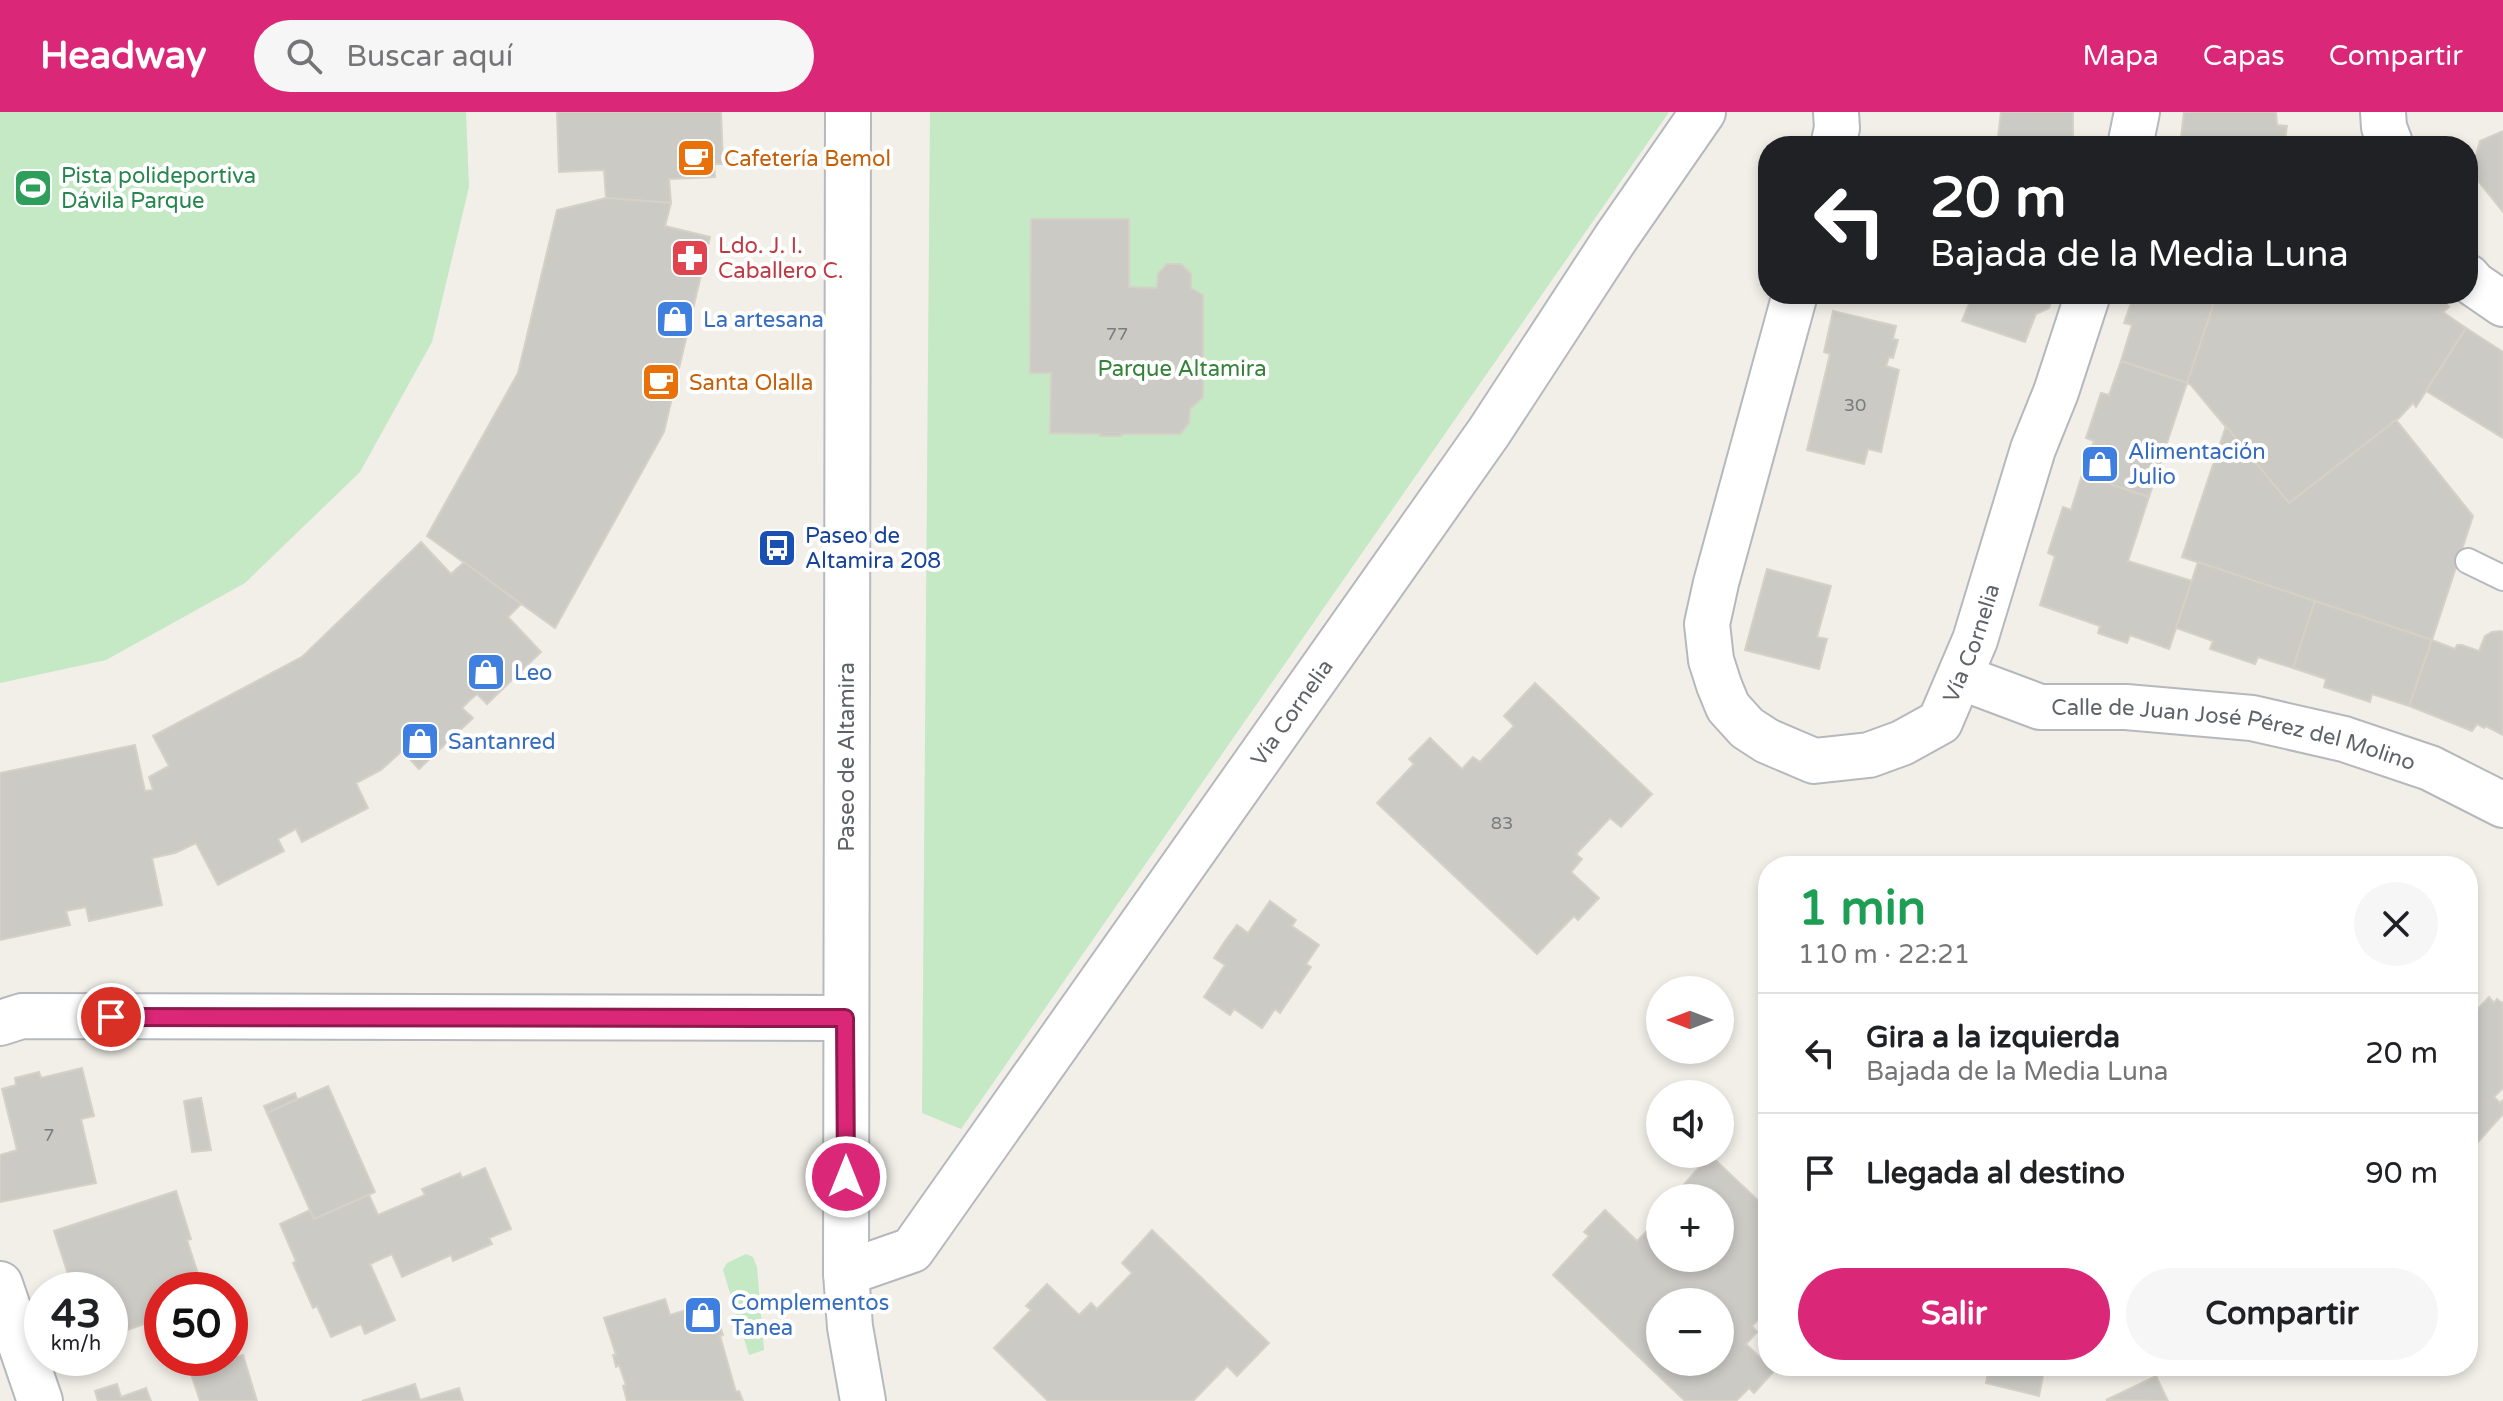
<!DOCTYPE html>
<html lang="es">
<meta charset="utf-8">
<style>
:root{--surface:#fff;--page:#f6f6f6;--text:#202124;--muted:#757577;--line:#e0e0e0;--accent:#db2777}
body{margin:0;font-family:"Varela Round",sans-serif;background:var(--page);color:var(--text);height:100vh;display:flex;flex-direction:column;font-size:30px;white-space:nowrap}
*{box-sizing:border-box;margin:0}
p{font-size:26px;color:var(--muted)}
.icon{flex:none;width:44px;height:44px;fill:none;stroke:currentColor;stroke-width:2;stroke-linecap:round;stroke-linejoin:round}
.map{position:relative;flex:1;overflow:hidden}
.sheet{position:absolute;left:1758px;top:744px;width:720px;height:520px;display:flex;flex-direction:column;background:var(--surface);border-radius:32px;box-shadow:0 4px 12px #0003}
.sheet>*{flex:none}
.hud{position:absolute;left:1758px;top:24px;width:720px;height:168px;border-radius:32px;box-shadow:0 4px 12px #0003;background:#202124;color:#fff;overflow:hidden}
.needle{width:52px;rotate:270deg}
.tools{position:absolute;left:1646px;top:864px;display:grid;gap:16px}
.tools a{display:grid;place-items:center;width:88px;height:88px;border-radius:50%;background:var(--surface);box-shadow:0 4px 12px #0003;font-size:40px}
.speed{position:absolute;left:24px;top:1160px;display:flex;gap:16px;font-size:40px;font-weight:700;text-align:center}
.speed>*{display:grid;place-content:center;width:104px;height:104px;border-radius:50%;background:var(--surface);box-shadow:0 4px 12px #0003;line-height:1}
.speed small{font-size:20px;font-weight:400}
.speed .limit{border:12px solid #d22;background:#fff;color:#111}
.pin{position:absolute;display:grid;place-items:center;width:68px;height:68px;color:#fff;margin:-34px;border:4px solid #fff;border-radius:50%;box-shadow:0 2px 8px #0007}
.me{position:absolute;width:88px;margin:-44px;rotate:0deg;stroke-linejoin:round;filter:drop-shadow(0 0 6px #0008)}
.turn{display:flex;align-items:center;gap:28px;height:168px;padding:0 40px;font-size:36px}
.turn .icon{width:104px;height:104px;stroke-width:2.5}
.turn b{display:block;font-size:56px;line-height:68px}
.round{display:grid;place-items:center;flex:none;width:84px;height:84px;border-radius:42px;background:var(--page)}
.head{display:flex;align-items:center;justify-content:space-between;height:136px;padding:0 40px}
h1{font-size:48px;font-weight:800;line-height:60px;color:#1e9e55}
.primary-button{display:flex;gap:16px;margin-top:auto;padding:16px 40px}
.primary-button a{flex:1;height:92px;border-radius:48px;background:var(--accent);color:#fff;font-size:32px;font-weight:800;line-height:92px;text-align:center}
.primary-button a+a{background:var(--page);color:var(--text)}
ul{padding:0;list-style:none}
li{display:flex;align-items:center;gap:24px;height:120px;padding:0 40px;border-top:2px solid var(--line)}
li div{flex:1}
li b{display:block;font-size:30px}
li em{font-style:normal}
header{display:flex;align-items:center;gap:48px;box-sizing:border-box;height:112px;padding:0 40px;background:var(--accent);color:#fff}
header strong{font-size:38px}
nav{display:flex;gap:44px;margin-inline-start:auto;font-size:28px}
.search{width:560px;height:72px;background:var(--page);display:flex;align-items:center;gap:20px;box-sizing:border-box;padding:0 28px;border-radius:44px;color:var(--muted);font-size:30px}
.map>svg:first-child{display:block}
.green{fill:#c5e8c5}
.building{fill:#cccac5;stroke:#d6d1c6;stroke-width:2;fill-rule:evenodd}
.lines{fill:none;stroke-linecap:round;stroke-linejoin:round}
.lane-casing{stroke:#b5b8bc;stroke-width:28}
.street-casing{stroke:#b5b8bc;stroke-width:48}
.secondary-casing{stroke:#b6babf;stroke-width:48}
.lane{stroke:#fff;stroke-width:24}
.street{stroke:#fff;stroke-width:44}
.secondary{stroke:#fff;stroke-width:44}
.route-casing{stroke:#8e194d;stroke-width:20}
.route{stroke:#db2777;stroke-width:14}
.labels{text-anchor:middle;stroke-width:8;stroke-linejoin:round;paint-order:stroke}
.number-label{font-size:18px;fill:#7a7d7f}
.food-label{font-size:22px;fill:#c56008;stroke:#fff;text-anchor:start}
.leisure-label{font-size:22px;fill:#27864d;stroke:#fff;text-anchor:start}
.health-label{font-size:22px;fill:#be3a42;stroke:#fff;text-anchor:start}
.shop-label{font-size:22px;fill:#366cbe;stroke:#fff;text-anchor:start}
.park-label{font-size:22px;fill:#348238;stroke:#fff}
.transit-label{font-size:22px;fill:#164399;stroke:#fff;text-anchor:start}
.street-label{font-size:22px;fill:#5f6368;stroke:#fff}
</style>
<header>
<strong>Headway</strong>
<div class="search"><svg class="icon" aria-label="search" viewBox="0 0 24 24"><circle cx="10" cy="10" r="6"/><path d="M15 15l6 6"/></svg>Buscar aquí</div>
<nav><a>Mapa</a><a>Capas</a><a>Compartir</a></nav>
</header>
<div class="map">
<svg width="2503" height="1289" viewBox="0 0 2503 1289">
<rect width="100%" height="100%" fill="#f1efe8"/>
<g class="green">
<polygon points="0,0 466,0 469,75 432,230 360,360 245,471 106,548 0,571"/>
<polygon points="930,0 1669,0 961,1017 922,1001"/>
<polygon points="746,1142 753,1145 757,1155 764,1238 749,1243 723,1158 727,1151"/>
</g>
<g class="building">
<polygon points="557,0 721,0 723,52 714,52 715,65 669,67 671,91 606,86 604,58 559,60"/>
<polygon points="2001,0 2073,0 2073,34 1997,34"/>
<polygon points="2184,0 2276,0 2277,13 2287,14 2284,34 2180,34"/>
<polygon points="2503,19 2503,100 2471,60 2480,29"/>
<polygon points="606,86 671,91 665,114 710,125 664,320 555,516 427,424 518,261 557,98"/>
<polygon points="1031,107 1129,107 1129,175 1157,176 1158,162 1167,152 1181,152 1191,162 1191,176 1203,183 1203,285 1190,297 1189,311 1180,322 1122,322 1121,324 1100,324 1100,322 1050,321 1051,261 1030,261"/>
<polygon points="1973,182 2054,182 2049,196 2036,202 2025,230 1962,209"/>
<polygon points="2134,182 2217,182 2187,271 2121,249 2132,213 2124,211"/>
<polygon points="2217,182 2438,182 2449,195 2443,200 2466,216 2416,295 2413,291 2399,306 2289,391 2191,273 2187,271"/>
<polygon points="1833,199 1896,214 1893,227 1898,228 1893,246 1889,245 1886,254 1899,258 1881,340 1868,337 1864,352 1807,338 1830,242 1824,240"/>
<polygon points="2466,216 2503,240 2503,326 2426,279"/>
<polygon points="2121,249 2187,271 2149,385 2082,363 2094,329 2086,326 2101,281 2109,283"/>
<polygon points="2396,308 2473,404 2432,528 2182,445 2226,314 2289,391"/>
<polygon points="2082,363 2149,385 2128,449 2192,469 2169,537 2130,523 2127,531 2098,521 2100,514 2040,493 2055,444 2048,441 2063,395 2071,398"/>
<polygon points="421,430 451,462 464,450 521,492 508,505 541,540 487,592 477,582 470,588 462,596 473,606 419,657 402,639 381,658 356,671 368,696 302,730 296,717 278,727 284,739 218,773 196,731 175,741 152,746 162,793 89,809 86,795 66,799 70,813 0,828 0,661 135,633 145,679 153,678 149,665 169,654 153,624 302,545"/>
<polygon points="2198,450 2315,489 2293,556 2258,545 2255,552 2210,537 2213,529 2176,516"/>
<polygon points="1767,457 1831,474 1817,525 1827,527 1819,557 1745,538"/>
<polygon points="2315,489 2432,528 2409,594 2372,582 2370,590 2324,575 2326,567 2293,556"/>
<polygon points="2501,519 2503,520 2503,623 2486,614 2484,616 2477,612 2472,619 2409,594 2432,528 2455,537 2457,533 2462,533 2479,539 2485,524 2492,520"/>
<polygon points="1535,571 1652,682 1621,715 1610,706 1576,742 1582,747 1571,760 1599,786 1578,808 1574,804 1537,842 1377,691 1414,652 1409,647 1430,626 1462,657 1473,645 1480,650 1514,614 1504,604"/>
<polygon points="1999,746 2007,754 1983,754 1988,749 1992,753"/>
<polygon points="1270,789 1296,808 1292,814 1319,833 1306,852 1311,855 1280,901 1275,897 1262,916 1234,897 1230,903 1204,885 1225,853 1214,846 1225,829 1237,813 1248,821"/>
<polygon points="2489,885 2494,891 2497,887 2502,891 2503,890 2503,976 2494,985 2500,991 2503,988 2503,1002 2478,1030 2470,1023 2468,1025 2468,895 2474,901"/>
<polygon points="82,956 94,1004 81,1007 96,1071 0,1090 0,1043 17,1038 2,977 16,973 15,966 39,960 41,966"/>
<polygon points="328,974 375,1080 314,1107 267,1001"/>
<polygon points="295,981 297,987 267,1001 264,994"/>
<polygon points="201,986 211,1038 192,1040 184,989"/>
<path d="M1710,1043L1768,1098V1197L1752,1214L1757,1220L1746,1232L1774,1259L1754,1281L1749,1276L1736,1289H1685L1553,1163L1589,1124L1584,1120L1605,1098L1637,1129L1649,1117L1655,1123L1660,1118V1146H1720V1086H1689L1680,1077ZM1660,1190H1720V1250H1660Z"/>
<polygon points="485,1056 511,1117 489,1126 492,1132 453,1149 451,1143 402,1165 392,1142 370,1152 395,1208 365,1222 361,1212 331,1225 317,1194 313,1196 293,1151 296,1149 280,1112 310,1098 314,1107 369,1083 378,1103 425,1083 422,1077 460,1061 462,1066"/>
<polygon points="176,1079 191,1127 187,1128 200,1168 187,1178 162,1178 162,1198 144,1212 110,1224 110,1178 73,1178 54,1119"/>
<polygon points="1152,1118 1269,1231 1237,1264 1227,1254 1193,1289 1048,1289 994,1236 1031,1198 1026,1194 1047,1172 1079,1203 1091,1191 1097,1197 1132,1161 1122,1151"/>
<polygon points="665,1187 670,1203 709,1191 715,1212 719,1211 723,1223 720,1224 736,1280 739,1279 743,1289 627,1289 623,1274 626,1273 619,1253 616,1255 613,1243 616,1243 604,1206"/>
<polygon points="243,1243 257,1289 200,1289 190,1259"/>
<polygon points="1989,1254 2045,1254 2039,1284 1986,1271"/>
<polygon points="2156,1264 2168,1289 2106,1288"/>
<polygon points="117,1272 121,1285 146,1276 151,1289 98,1289 95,1279"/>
<polygon points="415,1272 420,1288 459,1276 463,1289 362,1289"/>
</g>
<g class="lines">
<defs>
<polyline id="lane" points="2468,449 2503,466"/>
<g id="street">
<polyline points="2383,0 2384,15 2391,34"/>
<polyline points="1833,34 1837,16 1836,0"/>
<polyline points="2130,34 2137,0"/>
<polyline points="2468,165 2474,172 2503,192"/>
<path id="s1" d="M1795,182L1716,471L1707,512L1711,548L1719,573L1728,595L1747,616L1767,629L1814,649L1869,643L1902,631L1940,610L1975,528L2033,337L2056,280L2088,182"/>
<path id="s2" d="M1960,565L2040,595H2126L2252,606L2344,627L2430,656L2503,693"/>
<polyline points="0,911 22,904 845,906"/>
<path id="s3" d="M846,1161L912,1138L1489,320L1615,127L1703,0"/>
<polyline points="0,1172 40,1289"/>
</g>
<polyline id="secondary" points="848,0 846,1161 850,1215 863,1289"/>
</defs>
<use href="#lane" class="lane-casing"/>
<use href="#street" class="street-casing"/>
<use href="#secondary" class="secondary-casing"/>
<use href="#lane" class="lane"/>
<use href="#street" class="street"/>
<use href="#secondary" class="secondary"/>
</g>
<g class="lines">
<defs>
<polyline id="route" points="111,905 845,906 846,1065"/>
</defs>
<use href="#route" class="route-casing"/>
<use href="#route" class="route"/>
</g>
<defs>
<symbol id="cafe-square" viewBox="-11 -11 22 22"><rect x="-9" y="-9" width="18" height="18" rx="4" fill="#e8710a" stroke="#fff"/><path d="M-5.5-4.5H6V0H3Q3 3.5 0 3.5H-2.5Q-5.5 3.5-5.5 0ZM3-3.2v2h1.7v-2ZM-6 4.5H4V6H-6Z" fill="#fff"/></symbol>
<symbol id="stadium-square" viewBox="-11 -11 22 22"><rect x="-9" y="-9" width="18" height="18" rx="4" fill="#2e9e5b" stroke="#fff"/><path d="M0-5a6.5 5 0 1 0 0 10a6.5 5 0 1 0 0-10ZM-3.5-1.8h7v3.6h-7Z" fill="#fff"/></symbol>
<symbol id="pharmacy-square" viewBox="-11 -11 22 22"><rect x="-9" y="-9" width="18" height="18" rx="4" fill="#e0444e" stroke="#fff"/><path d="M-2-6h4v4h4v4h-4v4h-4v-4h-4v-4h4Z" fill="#fff"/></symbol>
<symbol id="shop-square" viewBox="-11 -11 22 22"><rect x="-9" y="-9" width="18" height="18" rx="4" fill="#3f7fe0" stroke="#fff"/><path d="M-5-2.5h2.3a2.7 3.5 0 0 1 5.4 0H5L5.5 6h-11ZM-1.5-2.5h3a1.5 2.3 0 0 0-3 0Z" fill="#fff"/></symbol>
<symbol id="bus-square" viewBox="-11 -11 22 22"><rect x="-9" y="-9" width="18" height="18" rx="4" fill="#1a4fb4" stroke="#fff"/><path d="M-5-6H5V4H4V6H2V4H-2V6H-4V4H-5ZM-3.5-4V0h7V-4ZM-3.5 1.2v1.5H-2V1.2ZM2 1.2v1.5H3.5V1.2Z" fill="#fff"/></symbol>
</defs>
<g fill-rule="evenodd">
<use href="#cafe-square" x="674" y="24" width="44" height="44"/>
<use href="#stadium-square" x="11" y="54" width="44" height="44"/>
<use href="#pharmacy-square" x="668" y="124" width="44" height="44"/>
<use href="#shop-square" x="653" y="185" width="44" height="44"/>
<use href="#cafe-square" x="639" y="248" width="44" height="44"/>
<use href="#shop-square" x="2078" y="330" width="44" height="44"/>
<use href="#bus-square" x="755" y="414" width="44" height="44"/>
<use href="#shop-square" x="464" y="538" width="44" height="44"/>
<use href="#shop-square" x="398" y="607" width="44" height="44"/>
<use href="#shop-square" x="681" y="1181" width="44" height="44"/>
</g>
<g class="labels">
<g class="number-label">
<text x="1117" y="228">77</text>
<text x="1855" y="299">30</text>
<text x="1502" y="717">83</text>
<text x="49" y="1029">7</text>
</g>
<g class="food-label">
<text x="724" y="54">Cafetería Bemol</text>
<text x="689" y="278">Santa Olalla</text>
</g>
<g class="leisure-label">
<text x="61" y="71">Pista polideportiva<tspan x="61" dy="25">Dávila Parque</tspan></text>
</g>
<g class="health-label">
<text x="718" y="141">Ldo. J. I.<tspan x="718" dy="25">Caballero C.</tspan></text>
</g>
<g class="shop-label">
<text x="703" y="215">La artesana</text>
<text x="2128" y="347">Alimentación<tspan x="2128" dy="25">Julio</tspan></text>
<text x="514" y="568">Leo</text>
<text x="448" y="637">Santanred</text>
<text x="731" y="1198">Complementos<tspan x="731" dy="25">Tanea</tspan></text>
</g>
<g class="park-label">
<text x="1182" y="264">Parque Altamira</text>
</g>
<g class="transit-label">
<text x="805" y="431">Paseo de<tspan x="805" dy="25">Altamira 208</tspan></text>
</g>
<g class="street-label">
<text dy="8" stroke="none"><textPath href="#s1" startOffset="750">Vía Cornelia</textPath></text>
<text dy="8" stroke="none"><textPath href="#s3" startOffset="728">Vía Cornelia</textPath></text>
<text dy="8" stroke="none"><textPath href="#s2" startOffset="282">Calle de Juan José Pérez del Molino</textPath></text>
<text transform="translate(846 645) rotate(-90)" y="8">Paseo de Altamira</text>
</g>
</g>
</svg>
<div class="tools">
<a><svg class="needle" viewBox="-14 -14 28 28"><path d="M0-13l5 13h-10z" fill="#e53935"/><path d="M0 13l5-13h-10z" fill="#757577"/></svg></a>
<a><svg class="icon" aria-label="sound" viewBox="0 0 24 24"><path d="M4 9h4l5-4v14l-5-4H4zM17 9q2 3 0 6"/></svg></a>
<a>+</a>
<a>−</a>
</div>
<div class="speed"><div>43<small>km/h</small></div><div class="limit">50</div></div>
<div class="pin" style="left:111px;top:905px;background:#d93025"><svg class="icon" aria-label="arrive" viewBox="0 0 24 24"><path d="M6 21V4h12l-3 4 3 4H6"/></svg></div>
<svg class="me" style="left:846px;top:1065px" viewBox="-20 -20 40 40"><circle r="17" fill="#db2777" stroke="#fff" stroke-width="3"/><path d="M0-11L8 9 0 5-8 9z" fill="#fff"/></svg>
<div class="hud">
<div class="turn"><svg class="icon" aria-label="left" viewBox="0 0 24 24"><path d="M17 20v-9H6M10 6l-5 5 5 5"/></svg><div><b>20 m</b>Bajada de la Media Luna</div></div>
</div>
<section class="sheet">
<div class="head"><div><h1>1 min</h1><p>110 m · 22:21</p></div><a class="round"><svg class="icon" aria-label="close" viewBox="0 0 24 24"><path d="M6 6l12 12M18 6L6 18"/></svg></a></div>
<ul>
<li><svg class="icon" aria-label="left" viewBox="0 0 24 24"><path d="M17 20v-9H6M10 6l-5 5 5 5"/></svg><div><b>Gira a la izquierda</b><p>Bajada de la Media Luna</p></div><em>20 m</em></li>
<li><svg class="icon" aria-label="arrive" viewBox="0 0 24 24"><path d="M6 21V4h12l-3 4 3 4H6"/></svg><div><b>Llegada al destino</b></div><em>90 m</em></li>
</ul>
<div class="primary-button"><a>Salir</a><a>Compartir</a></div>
</section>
</div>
